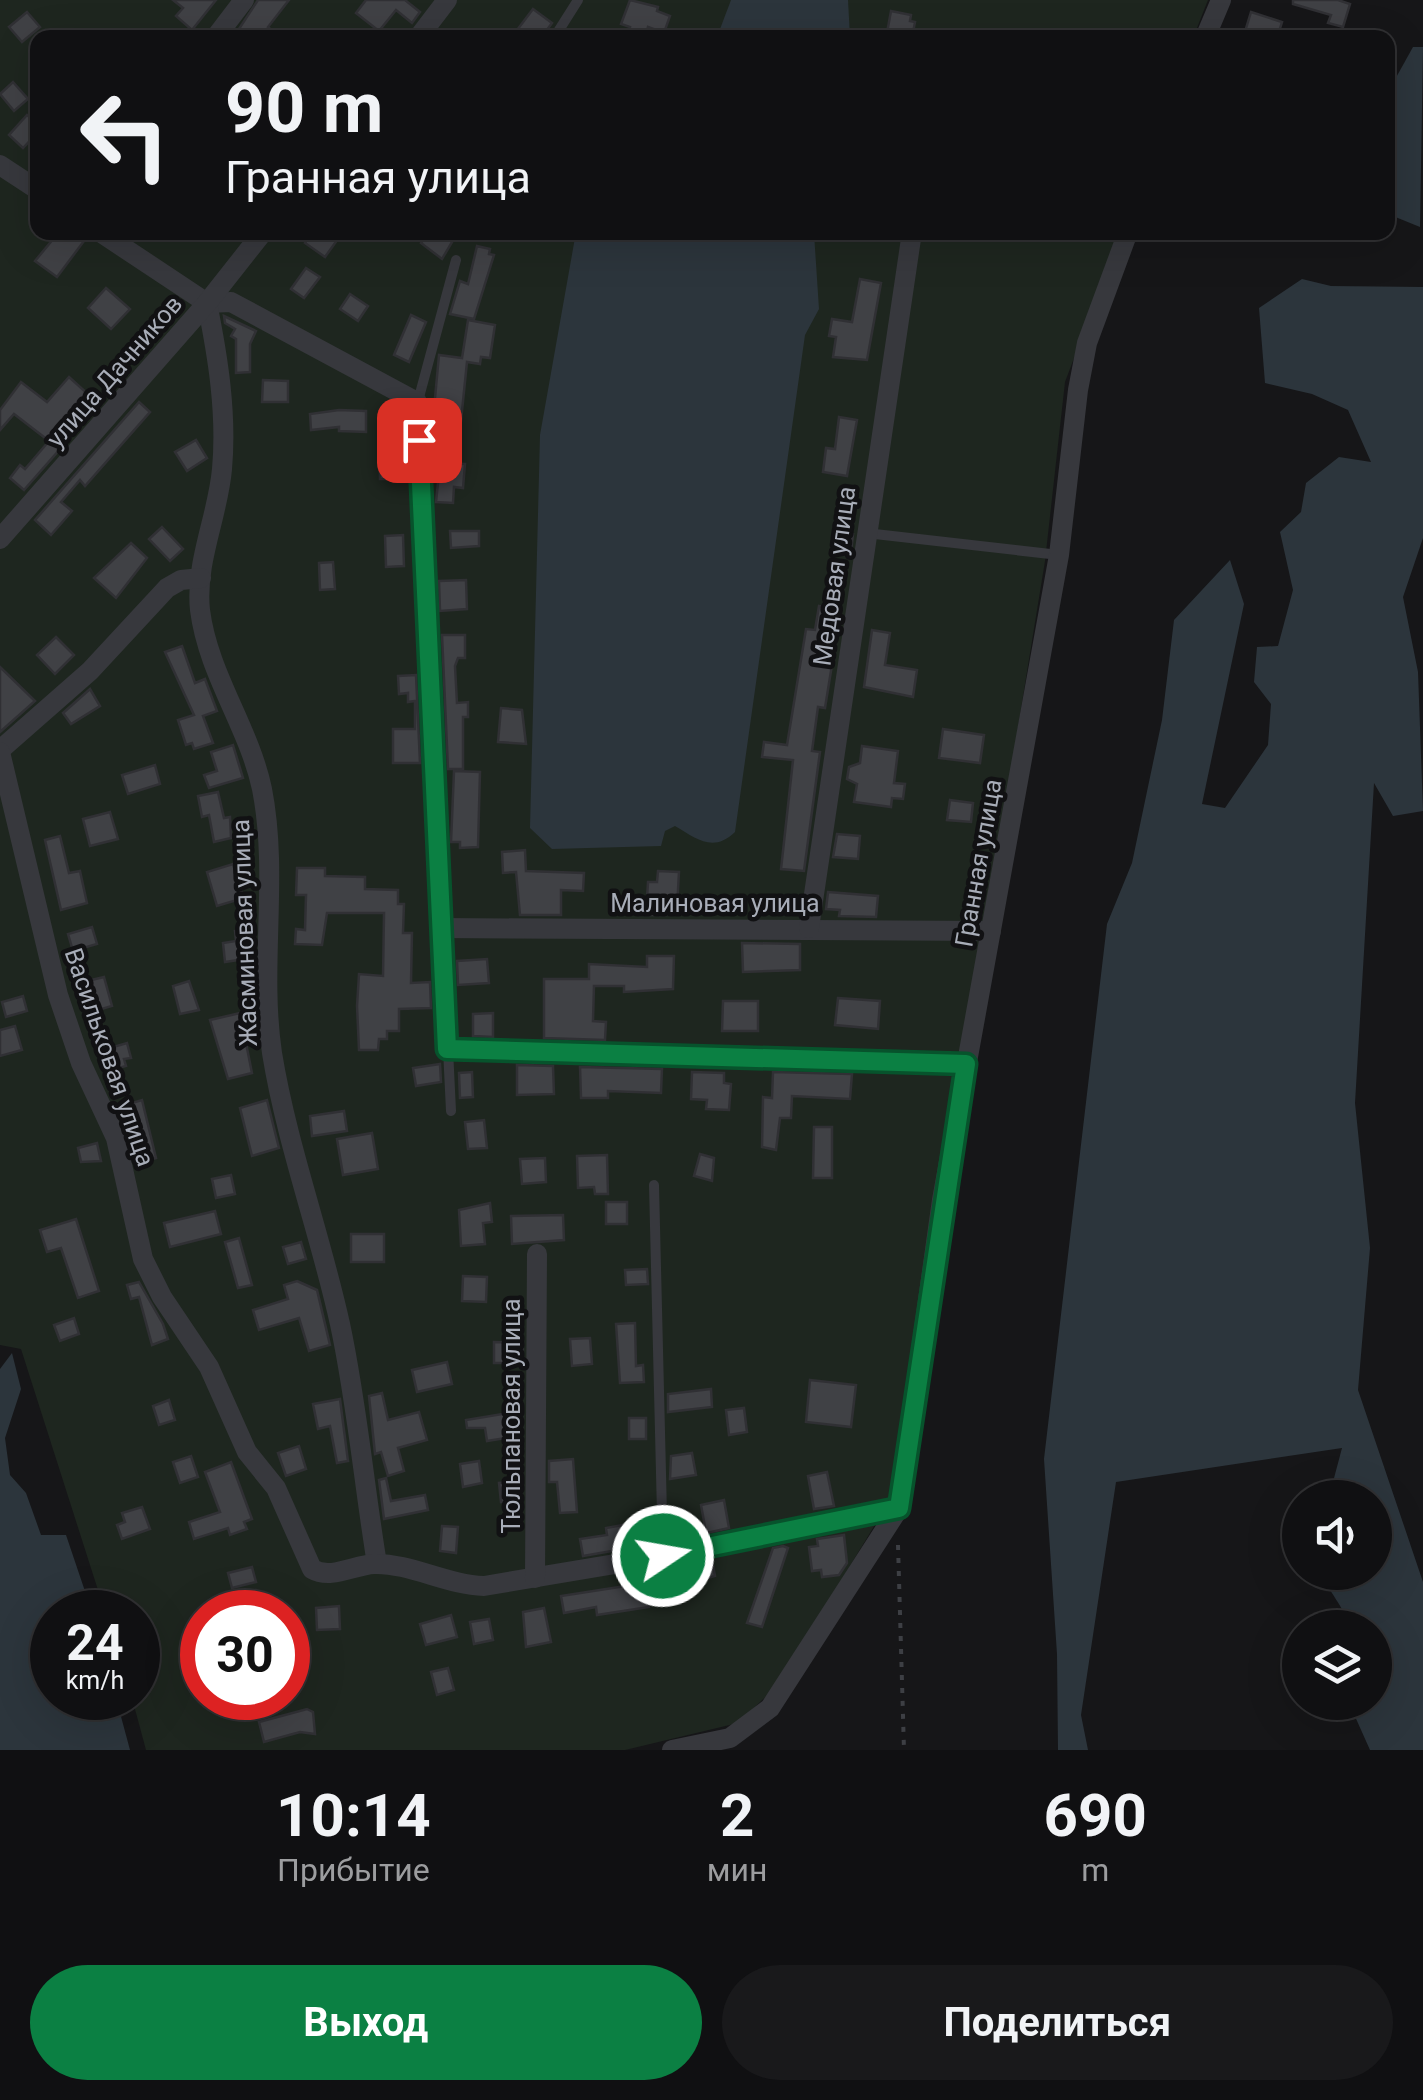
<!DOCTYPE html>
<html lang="ru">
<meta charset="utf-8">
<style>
:root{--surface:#101012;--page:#19191b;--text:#f1f3f6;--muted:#9c9d9f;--line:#303032;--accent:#0b8043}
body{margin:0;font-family:Roboto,sans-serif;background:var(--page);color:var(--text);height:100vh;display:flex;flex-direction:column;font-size:38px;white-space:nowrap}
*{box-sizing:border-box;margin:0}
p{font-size:32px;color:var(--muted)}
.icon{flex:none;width:55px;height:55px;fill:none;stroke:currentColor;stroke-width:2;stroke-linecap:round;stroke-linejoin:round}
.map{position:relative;height:1750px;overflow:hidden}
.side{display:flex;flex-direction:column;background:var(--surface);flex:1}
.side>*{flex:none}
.hud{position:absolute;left:30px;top:30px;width:1365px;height:210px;border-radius:20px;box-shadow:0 10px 40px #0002,0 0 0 2px var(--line);background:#101012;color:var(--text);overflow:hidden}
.controls{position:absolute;left:1282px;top:1480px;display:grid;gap:20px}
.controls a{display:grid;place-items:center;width:110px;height:110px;border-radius:50%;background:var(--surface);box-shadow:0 10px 40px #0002,0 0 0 2px var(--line);font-size:50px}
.speed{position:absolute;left:30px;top:1590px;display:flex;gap:20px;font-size:50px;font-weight:700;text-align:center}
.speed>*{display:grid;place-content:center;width:130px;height:130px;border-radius:50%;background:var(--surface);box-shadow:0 10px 40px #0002,0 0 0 2px var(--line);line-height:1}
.speed small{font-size:25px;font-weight:400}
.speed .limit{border:15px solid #d22;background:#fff;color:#111}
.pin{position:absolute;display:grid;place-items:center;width:85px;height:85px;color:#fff;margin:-42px;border-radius:20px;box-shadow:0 5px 15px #0006}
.me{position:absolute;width:110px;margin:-55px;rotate:78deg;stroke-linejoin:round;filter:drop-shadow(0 0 8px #0008)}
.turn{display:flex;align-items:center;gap:35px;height:210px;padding:0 30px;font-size:45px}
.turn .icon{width:130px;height:130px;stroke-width:2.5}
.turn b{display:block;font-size:70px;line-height:85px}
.eta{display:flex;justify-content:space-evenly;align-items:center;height:170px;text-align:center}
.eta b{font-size:60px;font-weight:700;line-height:70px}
.cta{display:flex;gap:20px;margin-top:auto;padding:20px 30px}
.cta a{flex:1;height:115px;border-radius:60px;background:var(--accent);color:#fff;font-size:40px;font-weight:700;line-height:115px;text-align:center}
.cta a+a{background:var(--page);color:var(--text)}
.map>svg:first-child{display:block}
.green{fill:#1e261f;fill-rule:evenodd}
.water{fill:#2c353c}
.building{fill:#404145;stroke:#303034;stroke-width:2.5}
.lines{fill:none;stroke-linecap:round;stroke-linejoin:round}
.path{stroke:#3d3f44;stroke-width:4;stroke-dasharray:5 8;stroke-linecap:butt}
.service{stroke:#37383d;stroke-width:10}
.minor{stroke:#37383d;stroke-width:20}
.route-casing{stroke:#07532c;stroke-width:25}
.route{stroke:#0b8043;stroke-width:18}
.labels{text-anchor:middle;stroke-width:9;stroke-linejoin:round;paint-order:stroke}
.street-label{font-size:25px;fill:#a8adb8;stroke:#111113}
</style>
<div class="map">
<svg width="1423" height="1750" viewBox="0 0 1423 1750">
<rect width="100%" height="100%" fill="#161618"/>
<path class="green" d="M0,0H1208L1193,38H38V232L1121,233L1065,382L1045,561L893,1495L777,1686L738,1723L625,1750H146L132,1698H138V1612H105L21,1349L0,1345ZM202,1612H288V1698H202Z"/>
<g class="water">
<polygon points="731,0 848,0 850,37 717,37"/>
<polygon points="1413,47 1423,47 1420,227 1388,214 1388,92"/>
<path d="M576,232L814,233L819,309L805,335L735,832C713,853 697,839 675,826L665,831L661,846L552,849L530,828L540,435Z"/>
<path d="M1302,279L1331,286L1423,287V538L1403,597L1418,672L1423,811L1393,816L1374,783L1355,1103L1370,1248L1358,1390L1423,1582V1750H1370L1349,1703L1375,1702V1628L1346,1627C1348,1607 1326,1593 1324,1573L1375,1572V1498L1329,1497L1342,1448L1116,1482L1081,1715L1088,1750H1058L1057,1654L1044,1459L1107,924L1132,863L1162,720L1174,620L1230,560L1244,604L1202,804L1225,808L1268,745L1271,704L1254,682L1257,647L1278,646L1293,590L1280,532L1301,512L1306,483L1339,457L1371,462L1348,410L1312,394L1265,383L1259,308Z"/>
<polygon points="12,1353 21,1389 5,1438 10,1475 26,1493 41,1535 66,1535 92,1612 52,1612 52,1698 116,1698 130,1750 0,1750 0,1369"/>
</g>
<g class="building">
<polygon points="173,0 216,0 192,30 176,16 183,8"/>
<polygon points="258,0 289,0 268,27 280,38 233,38"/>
<polygon points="366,0 405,0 420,12 412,23 396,10 379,31 356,13"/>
<polygon points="630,0 658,7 657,11 670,16 664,33 648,27 645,38 627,38 630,27 621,24"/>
<polygon points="1293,0 1338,0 1350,4 1343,27 1328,23 1331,15 1293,4"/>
<polygon points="533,9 552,23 541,38 511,38"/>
<polygon points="891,11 911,15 910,21 915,22 912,38 886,38"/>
<polygon points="27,12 40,27 22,42 9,27"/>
<polygon points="1251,12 1282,22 1277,38 1244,35"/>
<polygon points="13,82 28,99 14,111 0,94"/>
<polygon points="27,115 38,124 38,132 23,148 9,135"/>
<polygon points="59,232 86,232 87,237 57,277 35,261"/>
<polygon points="312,232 343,232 325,257 305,243"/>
<polygon points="429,232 458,232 442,259 421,243"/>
<polygon points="477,246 490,249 489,254 494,255 474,319 450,314 460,281 468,284"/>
<polygon points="306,268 320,277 304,298 291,289"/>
<polygon points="860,279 881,283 867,360 833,357 836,337 829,336 832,319 852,322"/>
<polygon points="106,288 130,309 111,329 88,308"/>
<polygon points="350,294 368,306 358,321 340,309"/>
<polygon points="411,315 426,322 409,362 394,355"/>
<polygon points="224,316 256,331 250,344 250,372 236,373 236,339 231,336 235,329 225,323"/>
<polygon points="468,320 495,325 490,358 481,357 480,364 467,362 460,431 432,430 439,355 462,358"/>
<polygon points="69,377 89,395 65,423 75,432 24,490 10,478 20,465 25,469 49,441 14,414 0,430 0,410 21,382 47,402"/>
<polygon points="263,380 288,381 288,402 262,402"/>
<polygon points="139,402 150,412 85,486 80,480 61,502 72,511 51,535 35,520"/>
<polygon points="339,410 366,411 366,432 339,431 339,427 311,430 310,414"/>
<polygon points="839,417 857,420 847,476 823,472 826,448 835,449"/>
<polygon points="379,437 398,437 398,447 406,456 399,463 399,479 380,479"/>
<polygon points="196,440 207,458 187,471 175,452"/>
<polygon points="440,463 465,464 463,488 454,487 453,503 436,502"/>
<polygon points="162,527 183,549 170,561 149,539"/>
<polygon points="450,531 479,531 479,546 451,548"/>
<polygon points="834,532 853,534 851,552 832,550"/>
<polygon points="403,535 404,566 386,567 385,536"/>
<polygon points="131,543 147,558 116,598 94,578"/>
<polygon points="333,562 335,589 320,590 319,563"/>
<polygon points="466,580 467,609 440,611 439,581"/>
<polygon points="819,606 832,608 829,633 837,634 825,708 818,707 812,751 820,752 804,871 781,869 793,760 762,757 764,742 787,745 806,629 815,630"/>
<polygon points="872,630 890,633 885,665 917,670 913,697 864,687"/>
<polygon points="442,635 465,635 465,658 458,658 455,666 457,703 468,702 468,717 463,717 463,769 448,769"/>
<polygon points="56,637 74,655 55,674 37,655"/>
<polygon points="182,646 195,683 205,679 217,711 203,716 213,743 194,749 192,743 186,745 178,720 194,715 165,652"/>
<polygon points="0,667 35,701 0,732"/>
<polygon points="416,675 420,763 393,763 393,729 415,729 415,701 408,702 408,693 399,694 398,676"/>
<polygon points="90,689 100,706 71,724 63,713"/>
<polygon points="501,708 522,710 526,744 498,742"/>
<polygon points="943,729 984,735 980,763 939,758"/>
<polygon points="233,745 243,778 209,788 204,775 217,771 211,752"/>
<polygon points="862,746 898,751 894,783 905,784 903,799 892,798 891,807 854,802 857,784 847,779 849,767 860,763"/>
<polygon points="155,765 160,784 128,794 122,775"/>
<polygon points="454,771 480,772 478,847 460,848 460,842 451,842"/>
<polygon points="218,792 224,818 230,817 231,838 214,842 209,815 202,817 198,796"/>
<polygon points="950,800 973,803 971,822 947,820"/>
<polygon points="110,812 118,839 90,846 83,819"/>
<polygon points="837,834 860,836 858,859 833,857"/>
<polygon points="60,836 69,873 80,871 87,903 61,910 45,840"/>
<polygon points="525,850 526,871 584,873 583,891 561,890 561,915 520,915 516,872 503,873 502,852"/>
<polygon points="233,864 244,898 217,906 207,872"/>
<polygon points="297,868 325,868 325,876 365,877 365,889 398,890 398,904 404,904 403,933 412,933 411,983 430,982 431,1008 399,1009 399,1031 387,1031 387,1039 379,1039 378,1050 359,1050 357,1006 359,974 383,976 384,913 327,913 322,945 295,944 296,929 305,930 306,895 296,895"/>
<polygon points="658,871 679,872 677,909 666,908 666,915 646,915 648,882 657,882"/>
<polygon points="828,892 878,896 876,917 839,916 840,910 826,909"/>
<polygon points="92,927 97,944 73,951 68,934"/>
<polygon points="254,928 254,944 243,946 245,959 225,962 223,943 236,941 235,931"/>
<polygon points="742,943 800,944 800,970 743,972"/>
<polygon points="647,956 674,956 673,989 624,992 624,986 594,986 593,1021 606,1022 605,1040 544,1038 544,979 589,979 589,964 647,967"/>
<polygon points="487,959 489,983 458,985 457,961"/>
<polygon points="104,977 112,1006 95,1011 87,981"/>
<polygon points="189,981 199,1010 180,1014 173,986"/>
<polygon points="23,996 27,1011 6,1017 2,1002"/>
<polygon points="838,998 880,1001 878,1029 835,1025"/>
<polygon points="723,1001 758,1001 758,1031 722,1031"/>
<polygon points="240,1013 252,1073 228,1079 210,1020"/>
<polygon points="493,1013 493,1037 473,1036 473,1014"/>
<polygon points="15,1026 22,1050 0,1056 0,1030"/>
<polygon points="127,1043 131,1058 124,1059 126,1066 112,1070 106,1049"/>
<polygon points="440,1064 441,1082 416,1086 413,1068"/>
<polygon points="517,1065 553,1066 554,1094 517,1095"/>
<polygon points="580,1067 662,1069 661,1093 608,1091 608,1098 581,1098"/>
<polygon points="472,1072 473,1097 460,1098 459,1073"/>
<polygon points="692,1072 724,1073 724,1083 731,1084 729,1110 706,1109 707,1100 691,1099"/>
<polygon points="773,1072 852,1074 850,1099 792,1096 791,1118 780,1118 776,1150 762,1147 763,1097 772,1098"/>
<polygon points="142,1100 156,1158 139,1162 125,1105"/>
<polygon points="267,1100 279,1148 252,1156 240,1108"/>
<polygon points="344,1111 347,1131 312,1136 310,1116"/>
<polygon points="484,1120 487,1148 468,1149 465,1122"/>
<polygon points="814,1127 832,1127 832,1178 813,1178"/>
<polygon points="372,1133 378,1169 343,1175 337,1139"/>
<polygon points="97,1143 101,1161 81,1162 78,1148"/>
<polygon points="700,1154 714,1158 712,1181 694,1176"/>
<polygon points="607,1155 608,1194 595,1194 594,1187 578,1188 577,1156"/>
<polygon points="545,1158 546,1182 522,1184 520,1159"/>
<polygon points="231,1175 235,1194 216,1198 212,1179"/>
<rect x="606" y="1202" width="21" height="22"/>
<polygon points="490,1203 492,1222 483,1223 485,1244 461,1246 459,1210"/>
<polygon points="215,1211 221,1234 170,1247 164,1223"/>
<polygon points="563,1215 564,1240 512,1244 511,1216"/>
<polygon points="76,1219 99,1291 78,1298 61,1248 47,1252 40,1230"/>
<rect x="351" y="1234" width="33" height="28"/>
<polygon points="239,1238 252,1285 238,1288 225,1242"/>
<polygon points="301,1242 306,1259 288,1264 283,1247"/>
<polygon points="647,1269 648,1284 626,1285 625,1270"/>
<polygon points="463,1276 487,1277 486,1302 462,1301"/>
<polygon points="297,1281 317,1290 330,1345 309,1351 299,1318 259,1330 253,1310 288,1299 284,1285"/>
<polygon points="139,1282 163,1324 168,1339 152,1345 139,1297 131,1299 127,1285"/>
<polygon points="74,1318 79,1334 60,1341 54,1325"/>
<polygon points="635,1323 636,1366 643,1365 644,1382 620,1383 616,1324"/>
<polygon points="590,1338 592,1364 572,1366 570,1339"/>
<polygon points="494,1342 523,1343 522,1363 494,1363"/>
<polygon points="447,1362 452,1384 417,1392 412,1370"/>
<polygon points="810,1380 856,1385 851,1427 806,1422"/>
<polygon points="711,1389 712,1407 668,1412 668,1394"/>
<polygon points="382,1393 388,1420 419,1412 427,1440 398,1448 404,1471 388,1476 381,1452 375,1454 369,1396"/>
<polygon points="340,1399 348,1461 337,1463 330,1426 318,1429 313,1404"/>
<polygon points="169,1400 175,1420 159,1425 153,1406"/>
<polygon points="514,1404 522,1404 522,1427 505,1428 506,1438 487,1441 485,1428 467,1428 466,1420 514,1412"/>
<polygon points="744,1408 747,1432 729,1435 726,1410"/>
<rect x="629" y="1418" width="17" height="21"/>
<polygon points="299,1446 306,1469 286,1476 278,1453"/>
<polygon points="692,1453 696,1475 670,1479 671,1456"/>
<polygon points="191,1456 198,1477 180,1483 173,1462"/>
<polygon points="573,1459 577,1512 560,1513 557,1482 549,1482 549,1461"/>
<polygon points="479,1461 482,1483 463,1487 460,1464"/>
<polygon points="231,1462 252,1519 244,1522 247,1529 230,1535 228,1528 194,1539 189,1522 220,1512 205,1472"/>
<polygon points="827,1472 834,1506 814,1509 808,1476"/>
<polygon points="386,1478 391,1501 425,1495 428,1510 384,1519 379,1480"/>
<polygon points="521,1481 522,1499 501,1502 499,1483"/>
<polygon points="724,1500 729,1528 693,1536 691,1530 705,1527 701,1505"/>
<polygon points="142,1507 150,1529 122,1539 117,1525 125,1522 122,1513"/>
<polygon points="634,1523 636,1539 627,1541 629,1548 583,1556 580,1539 607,1535 606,1528"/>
<polygon points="442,1526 458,1527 456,1553 440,1551"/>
<polygon points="844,1535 847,1563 839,1575 822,1577 821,1570 812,1571 809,1547 818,1546 817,1539"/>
<polygon points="783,1546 788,1548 762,1627 747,1623 773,1548"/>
<polygon points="712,1560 715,1576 669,1590 666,1572"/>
<polygon points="252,1567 256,1582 232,1588 228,1573"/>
<polygon points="645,1583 649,1607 597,1615 596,1607 564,1613 561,1596"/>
<polygon points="339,1606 340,1629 317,1630 316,1608"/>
<polygon points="544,1608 551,1642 526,1647 523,1612"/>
<polygon points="451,1615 457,1637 426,1645 420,1624"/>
<polygon points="489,1619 493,1640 474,1644 470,1622"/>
<polygon points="448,1668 454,1690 437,1695 431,1672"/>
<polygon points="307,1709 313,1712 315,1734 300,1732 264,1742 259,1722"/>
</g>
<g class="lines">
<polyline class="path" points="898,1545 904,1750"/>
<g class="service">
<polyline points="554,38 578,0"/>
<polyline points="418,401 456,260"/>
<polyline points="866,533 1059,555"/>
<polyline points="448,1049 451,1111"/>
<polyline points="654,1185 663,1555"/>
</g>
<g class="minor">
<polyline points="215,38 244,0"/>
<polyline points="418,38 447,0"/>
<polyline points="1205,38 1221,0"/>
<polyline points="0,165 38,190"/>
<polyline points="100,232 207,303"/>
<polyline points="207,303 231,302 417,402 447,1049 966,1064"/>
<path d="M207,303C218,357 227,414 222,469C218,516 195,562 200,610C208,674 249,727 262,789C279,876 259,965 272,1053C287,1145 320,1233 340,1324C357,1403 364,1485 377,1564"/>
<polyline points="0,539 207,303 263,232"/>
<polyline points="0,750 90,671 167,588 181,580 201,578"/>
<path d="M0,752L58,995L81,1063L116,1138L143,1259L162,1297L209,1367L247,1452L276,1488L312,1569C331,1580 354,1565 374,1564C410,1563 447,1585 484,1586L663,1556L899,1508"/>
<polyline points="439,928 991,931"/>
<polyline points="809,928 912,232"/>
<polyline points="535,1578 537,1254"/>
<polyline points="672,1750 730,1738 770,1708 899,1508 942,1200 1059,555 1078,390 1087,343 1128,232"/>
</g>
</g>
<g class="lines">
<defs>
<polyline id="route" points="419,440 447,1049 966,1064 899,1508 663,1556"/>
</defs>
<use href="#route" class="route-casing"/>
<use href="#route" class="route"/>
</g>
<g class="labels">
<g class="street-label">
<text transform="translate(114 371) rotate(-49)" y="9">улица Дачников</text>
<text transform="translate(834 576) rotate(-82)" y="9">Медовая улица</text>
<text transform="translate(978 863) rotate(-80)" y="9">Гранная улица</text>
<text x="715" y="912">Малиновая улица</text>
<text transform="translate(244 933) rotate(-92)" y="9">Жасминовая улица</text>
<text transform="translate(110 1057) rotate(71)" y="9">Васильковая улица</text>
<text transform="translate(511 1416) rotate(-90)" y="9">Тюльпановая улица</text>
</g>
</g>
</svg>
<div class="controls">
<a><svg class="icon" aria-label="sound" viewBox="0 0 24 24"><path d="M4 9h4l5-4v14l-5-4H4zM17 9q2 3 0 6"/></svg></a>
<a><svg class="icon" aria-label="layers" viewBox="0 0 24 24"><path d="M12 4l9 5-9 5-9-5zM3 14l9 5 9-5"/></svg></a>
</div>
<div class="speed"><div>24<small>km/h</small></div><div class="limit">30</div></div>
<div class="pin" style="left:419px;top:440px;background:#d93025"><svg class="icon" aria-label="arrive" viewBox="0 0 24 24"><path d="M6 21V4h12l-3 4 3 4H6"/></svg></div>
<svg class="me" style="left:663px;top:1556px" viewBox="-20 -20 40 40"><circle r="17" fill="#0b8043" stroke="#fff" stroke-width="3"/><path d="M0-11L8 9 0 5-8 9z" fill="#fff"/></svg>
<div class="hud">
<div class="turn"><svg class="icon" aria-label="left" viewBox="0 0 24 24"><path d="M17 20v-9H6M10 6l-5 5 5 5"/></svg><div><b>90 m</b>Гранная улица</div></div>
</div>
</div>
<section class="side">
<div class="eta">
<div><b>10:14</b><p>Прибытие</p></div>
<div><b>2</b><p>мин</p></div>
<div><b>690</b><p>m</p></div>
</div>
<div class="cta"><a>Выход</a><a>Поделиться</a></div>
</section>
